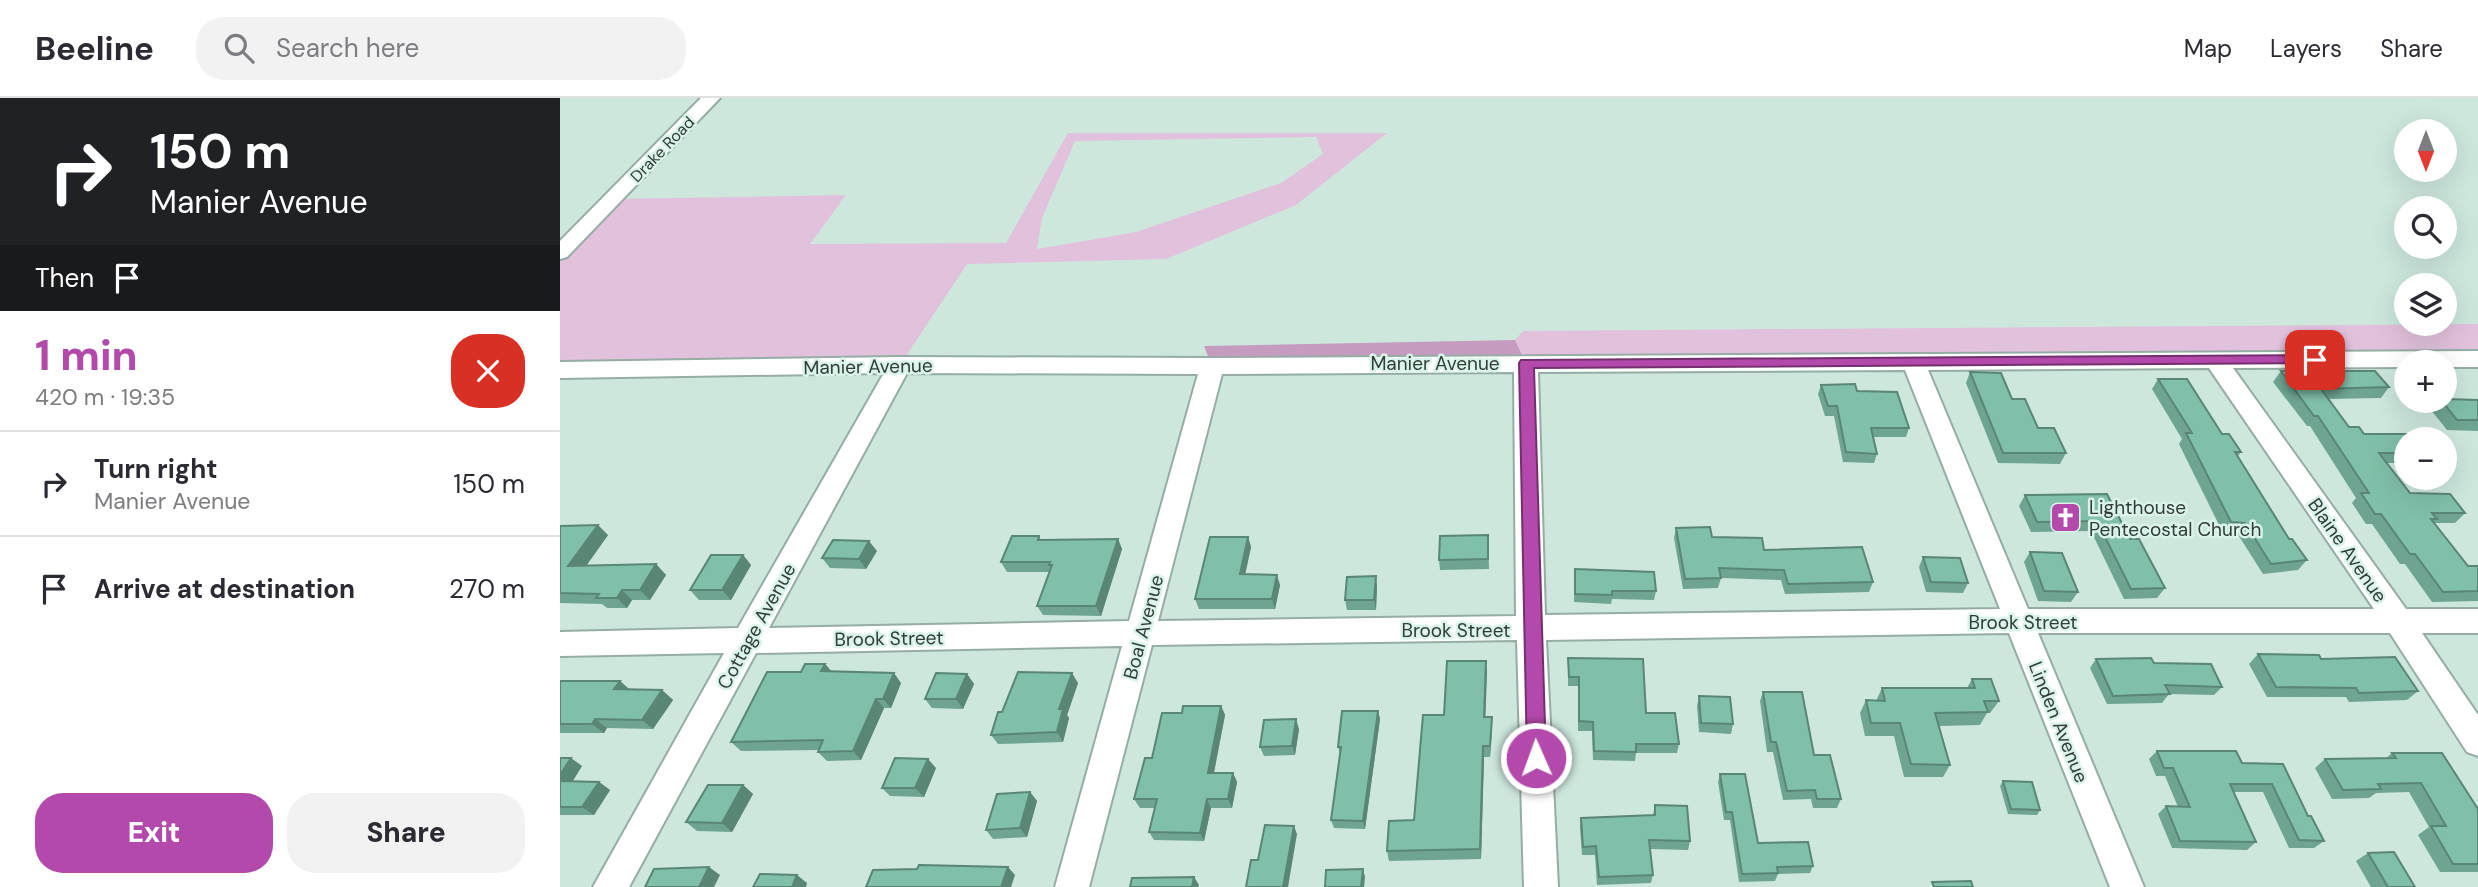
<!DOCTYPE html>
<meta charset="utf-8">
<style>
:root{--surface:#fff;--page:#f2f2f3;--text:#2b2b33;--muted:#7c7c81;--line:#e1e1e2;--accent:#b349ab}
body{margin:0;font-family:"DM Sans",sans-serif;background:var(--page);color:var(--text);height:100vh;display:flex;flex-direction:column;font-size:26px;white-space:nowrap}
*{box-sizing:border-box;margin:0}
p{font-size:23px;color:var(--muted)}
.icon{flex:none;width:38px;height:38px;fill:none;stroke:currentColor;stroke-width:2;stroke-linecap:round;stroke-linejoin:round}
.map{position:relative;flex:1;overflow:hidden}
.sheet{display:flex;flex-direction:column;background:var(--surface);width:560px}
.sheet>*{flex:none}
.guide{background:#202124;color:#fff;overflow:hidden}
.needle{width:46px;rotate:180deg}
.tools{position:absolute;left:1834px;top:21px;display:grid;gap:14px}
.tools a{display:grid;place-items:center;width:63px;height:63px;border-radius:50%;background:var(--surface);box-shadow:0 7px 28px #0002;font-size:35px}
.pin{position:absolute;display:grid;place-items:center;width:60px;height:60px;color:#fff;margin:-30px;border-radius:14px;box-shadow:0 4px 10px #0006}
.me{position:absolute;width:77px;margin:-38px;rotate:358deg;stroke-linejoin:round;filter:drop-shadow(0 0 5px #0008)}
.turn{display:flex;align-items:center;gap:24px;height:147px;padding:0 35px;font-size:32px}
.turn .icon{width:91px;height:91px;stroke-width:2.5}
.turn b{display:block;font-size:49px;line-height:60px}
.then{display:flex;align-items:center;height:66px;padding:0 35px;background:#0003;gap:14px;font-size:26px}
.round{display:grid;place-items:center;flex:none;width:74px;height:74px;border-radius:28px;background:var(--page)}
.headline{display:flex;align-items:center;justify-content:space-between;height:119px;padding:0 35px}
h1{font-size:42px;font-weight:800;line-height:52px;color:var(--accent)}
.primary-button{display:flex;gap:14px;margin-top:auto;padding:14px 35px}
.primary-button a{flex:1;height:80px;border-radius:28px;background:var(--accent);color:#fff;font-size:28px;font-weight:800;line-height:80px;text-align:center}
.primary-button a+a{background:var(--page);color:var(--text)}
ul{padding:0;list-style:none}
li{display:flex;align-items:center;gap:21px;height:105px;padding:0 35px;border-top:2px solid var(--line)}
li div{flex:1}
li b{display:block;font-size:26px}
li em{font-style:normal}
header{display:flex;align-items:center;gap:42px;box-sizing:border-box;height:98px;padding:0 35px;background:var(--surface);border-bottom:2px solid var(--line)}
header strong{font-size:33px}
nav{display:flex;gap:38px;margin-inline-start:auto;font-size:24px}
.search{width:490px;height:63px;background:var(--page);display:flex;align-items:center;gap:18px;box-sizing:border-box;padding:0 24px;border-radius:28px;color:var(--muted);font-size:26px}
main{display:flex;flex:1;min-height:0}
.map>svg:first-child{display:block}
.green{fill:#e2c1dd;fill-rule:evenodd}
.forest{fill:#c69bc0}
.lines{fill:none;stroke-linecap:round;stroke-linejoin:round}
.minor-casing{stroke:#95ada4;stroke-width:4}
.minor{fill:#fff;fill-rule:evenodd}
.wall{fill:#6ea491}
.shaded-wall{fill:#5a8676}
.building{fill:#80bfa9;stroke:#5a8676;stroke-width:2}
.route{fill:#b349ab;stroke:#742f6f;stroke-width:2}
.labels{text-anchor:middle;stroke-width:5;stroke-linejoin:round;paint-order:stroke}
.far-street-label{font-size:16px;fill:#323c38;stroke:#daf4ea}
.street-label{font-size:19px;fill:#323c38;stroke:#daf4ea}
.poi-label{font-size:19px;fill:#323c38;stroke:#daf4ea;text-anchor:start}
</style>
<header>
<strong>Beeline</strong>
<div class="search"><svg class="icon" aria-label="search" viewBox="0 0 24 24"><circle cx="10" cy="10" r="6"/><path d="M15 15l6 6"/></svg>Search here</div>
<nav><a>Map</a><a>Layers</a><a>Share</a></nav>
</header>
<main>
<section class="sheet">
<div class="guide">
<div class="turn"><svg class="icon" aria-label="right" viewBox="0 0 24 24"><path d="M7 20v-9h11M14 6l5 5-5 5"/></svg><div><b>150 m</b>Manier Avenue</div></div>
<div class="then">Then<svg class="icon" aria-label="arrive" viewBox="0 0 24 24"><path d="M6 21V4h12l-3 4 3 4H6"/></svg></div>
</div>
<div class="headline"><div><h1>1 min</h1><p>420 m · 19:35</p></div><a class="round" style="background:#d93025;color:#fff"><svg class="icon" aria-label="close" viewBox="0 0 24 24"><path d="M6 6l12 12M18 6L6 18"/></svg></a></div>
<ul>
<li><svg class="icon" aria-label="right" viewBox="0 0 24 24"><path d="M7 20v-9h11M14 6l5 5-5 5"/></svg><div><b>Turn right</b><p>Manier Avenue</p></div><em>150 m</em></li>
<li><svg class="icon" aria-label="arrive" viewBox="0 0 24 24"><path d="M6 21V4h12l-3 4 3 4H6"/></svg><div><b>Arrive at destination</b></div><em>270 m</em></li>
</ul>
<div class="primary-button"><a>Exit</a><a>Share</a></div>
</section>
<div class="map">
<svg width="1918" height="789" viewBox="0 0 1918 789">
<rect width="100%" height="100%" fill="#cde7dd"/>
<g class="green">
<path d="M508,35H827L736,107L606,161L407,166L340,267L0,272V155L53,101L286,97L250,146L446,145ZM756,39L763,56L721,85L576,134L477,151L482,120L515,43Z"/>
<polygon points="1918,226 1918,261 966,265 955,242 963,233"/>
</g>
<polygon class="forest" points="955,242 966,265 652,268 644,248"/>
<g class="lines">
<defs>
<g id="minor">
<polygon points="141,0 160,0 7,159 0,161 0,143"/>
<path d="M1918,253V269H1885V264H1846V269L1673,270L1846,511H1918V535H1862L1918,617V658L1907,654L1830,535H1478L1584,789H1550L1449,535L986,542L998,789H964L957,542L592,547L529,789H495L562,548L196,555L69,789H33L164,555L0,558V534L178,530L324,275L0,280V264L340,259L652,260ZM1649,270L1814,511H1468L1368,272ZM1345,272L1440,511L985,517L978,274ZM954,274L956,518L598,523L662,276ZM347,275L638,276L569,523L209,530Z"/>
</g>
</defs>
<use href="#minor" class="minor-casing"/>
<use href="#minor" class="minor"/>
</g>
<g class="wall">
<polygon points="1721,273 1829,289 1821,300 1768,301 1789,329 1804,336 1846,341 1846,365 1827,365 1850,395 1905,415 1895,425 1874,425 1908,468 1918,468 1918,503 1872,504 1845,466 1840,466 1812,426 1806,426 1792,405 1796,400 1750,328 1747,328 1713,284"/>
<polygon points="1410,274 1452,301 1478,330 1506,355 1500,366 1438,365 1406,285"/>
<polygon points="1598,281 1662,336 1681,354 1678,358 1729,441 1747,462 1738,472 1703,476 1677,435 1663,435 1619,346 1622,341 1592,291"/>
<polygon points="1261,287 1297,293 1349,330 1346,339 1313,339 1317,356 1314,365 1283,364 1274,318 1265,318 1258,296"/>
<polygon points="1918,302 1918,333 1887,332 1871,312 1879,303"/>
<polygon points="1547,396 1570,441 1605,490 1597,500 1564,501 1531,433 1471,434 1459,408 1465,397"/>
<polygon points="0,428 48,437 26,468 96,466 106,477 90,502 72,502 67,510 47,510 42,506 0,505"/>
<polygon points="1116,430 1204,452 1313,484 1309,494 1225,496 1221,482 1161,480 1158,490 1123,491 1114,440"/>
<polygon points="928,437 929,471 880,472 879,462"/>
<polygon points="479,438 481,442 558,441 562,451 541,518 483,517 477,508 490,474 447,474 441,464"/>
<polygon points="688,439 691,449 685,477 720,487 715,511 639,511 635,501"/>
<polygon points="317,453 306,471 270,470 262,460"/>
<polygon points="1470,454 1518,494 1511,504 1478,503 1464,464"/>
<polygon points="183,457 191,467 171,502 139,502 130,492"/>
<polygon points="1363,459 1408,485 1403,495 1366,494 1359,469"/>
<polygon points="1015,471 1096,493 1094,502 1052,501 1051,506 1014,504"/>
<polygon points="817,488 816,512 787,512 785,502"/>
<polygon points="1698,556 1761,561 1858,593 1847,602 1789,604 1786,599 1707,599 1689,566"/>
<polygon points="1008,560 1086,615 1119,646 1117,655 1076,655 1075,663 1033,662 1032,633 1018,633 1018,588 1008,588"/>
<polygon points="1536,561 1594,565 1662,589 1654,597 1609,596 1602,605 1547,606 1530,570"/>
<polygon points="926,563 925,619 932,630 930,659 924,659 921,761 829,763 827,753 854,722 884,617"/>
<polygon points="265,566 272,574 341,585 331,610 324,610 301,662 267,663 258,654 259,652 181,653 171,644 241,574"/>
<polygon points="407,576 414,586 403,611 372,610 365,601"/>
<polygon points="1412,581 1439,603 1430,615 1427,615 1420,627 1379,628 1390,667 1383,679 1344,679 1334,638 1305,638 1300,615 1306,602 1316,603 1322,590 1407,590"/>
<polygon points="0,583 60,583 69,591 102,592 113,602 93,631 47,630 44,635 0,635"/>
<polygon points="518,585 507,617 509,620 503,644 438,646 431,637 442,614"/>
<polygon points="1203,594 1254,657 1281,701 1277,710 1253,710 1251,701 1223,702 1213,654 1207,654 1200,603"/>
<polygon points="1139,598 1173,626 1171,636 1139,634 1137,608"/>
<polygon points="661,608 665,617 654,675 673,675 677,684 672,710 651,710 644,743 594,742 589,734 595,710 580,710 574,701 592,660 622,615"/>
<polygon points="818,613 820,621 805,731 774,730 771,722 780,655 778,649"/>
<polygon points="739,631 735,657 704,658 700,649"/>
<polygon points="1597,653 1682,665 1723,666 1748,718 1764,743 1754,750 1729,750 1703,694 1673,694 1696,744 1687,752 1612,750 1598,716 1606,708 1618,709 1605,678 1596,678 1589,661"/>
<polygon points="1832,655 1918,711 1918,774 1880,774 1858,737 1869,729 1849,694 1816,695 1809,700 1772,701 1755,670 1765,661 1825,661"/>
<polygon points="0,660 22,668 12,683 39,684 50,692 34,717 0,717"/>
<polygon points="376,670 364,699 330,698 322,690"/>
<polygon points="1160,676 1198,745 1253,768 1250,775 1218,776 1215,783 1179,784 1170,722 1164,722 1158,684"/>
<polygon points="1443,683 1480,712 1477,717 1448,716 1440,688"/>
<polygon points="183,687 193,696 172,734 137,733 126,724"/>
<polygon points="470,694 477,703 467,739 433,741 426,732"/>
<polygon points="1095,707 1130,743 1128,752 1090,751 1093,777 1091,785 1037,787 1035,757 1022,757 1020,729 1021,720 1093,717"/>
<polygon points="1808,755 1855,789 1811,789 1796,763"/>
</g>
<g class="shaded-wall">
<polygon points="38,427 48,437 19,478 8,468"/>
<polygon points="688,439 691,449 683,486 680,476"/>
<polygon points="558,441 562,451 541,518 536,508"/>
<polygon points="309,443 317,453 306,471 299,461"/>
<polygon points="183,457 191,467 171,502 162,492"/>
<polygon points="96,466 106,477 90,502 80,492"/>
<polygon points="717,477 720,487 715,511 712,501"/>
<polygon points="816,478 817,488 816,512 814,502"/>
<polygon points="62,492 72,502 67,510 57,500"/>
<polygon points="926,563 927,574 925,630 924,619"/>
<polygon points="265,566 273,575 261,573"/>
<polygon points="334,575 341,585 331,610 323,601"/>
<polygon points="512,575 518,585 507,617 509,620 503,644 497,634 499,611"/>
<polygon points="407,576 414,586 403,611 396,601"/>
<polygon points="60,583 71,593 54,591"/>
<polygon points="102,592 113,602 93,631 82,622"/>
<polygon points="316,601 324,610 301,662 293,653"/>
<polygon points="661,608 665,617 652,684 648,675"/>
<polygon points="818,613 820,621 805,731 803,723"/>
<polygon points="932,619 932,630 930,659 930,648"/>
<polygon points="35,621 47,630 44,635 32,626"/>
<polygon points="736,621 739,631 735,657 732,648"/>
<polygon points="923,648 924,659 921,761 920,751"/>
<polygon points="11,660 22,668 8,691 0,686 0,677"/>
<polygon points="368,661 376,670 364,699 355,690"/>
<polygon points="673,675 677,684 672,710 668,701"/>
<polygon points="39,684 50,692 34,717 22,709"/>
<polygon points="183,687 193,696 172,734 162,725"/>
<polygon points="470,694 477,703 467,739 460,730"/>
<polygon points="647,701 651,710 644,743 640,735"/>
<polygon points="734,728 737,736 728,789 723,789"/>
<polygon points="149,769 160,777 154,789 139,789"/>
<polygon points="448,769 455,777 451,789 441,789"/>
<polygon points="803,771 805,779 804,789 801,789"/>
<polygon points="237,777 247,785 246,789 232,789"/>
<polygon points="634,779 639,787 638,789 632,789"/>
</g>
<g class="building">
<polygon points="1721,273 1815,273 1829,289 1761,291 1789,329 1799,329 1804,336 1859,336 1864,341 1846,341 1846,355 1819,355 1850,395 1890,396 1905,415 1872,415 1877,421 1871,421 1908,468 1918,468 1918,493 1883,494 1855,456 1850,456 1821,416 1815,416 1801,395 1809,395 1758,318 1754,318"/>
<polygon points="1410,274 1441,275 1452,301 1465,301 1478,330 1494,330 1506,355 1443,355"/>
<polygon points="1598,281 1627,281 1662,336 1669,336 1681,354 1675,354 1729,441 1732,441 1747,462 1711,466 1685,425 1671,424 1626,335 1632,335"/>
<polygon points="1295,286 1297,293 1337,294 1349,330 1311,330 1317,356 1286,354 1277,308 1268,308 1261,287"/>
<polygon points="1885,301 1918,302 1918,322 1897,322 1882,303 1885,303"/>
<polygon points="1547,396 1570,441 1579,441 1605,490 1571,491 1537,423 1477,424 1465,397"/>
<polygon points="38,427 8,468 96,466 80,492 62,492 57,500 36,500 39,496 0,495 0,428"/>
<polygon points="1150,429 1152,439 1202,440 1204,452 1302,449 1313,484 1228,486 1224,472 1159,470 1161,480 1125,481 1116,430"/>
<polygon points="928,437 928,461 879,462 880,438"/>
<polygon points="452,438 479,438 478,442 558,441 536,508 477,508 492,467 489,467 490,464 441,464"/>
<polygon points="650,439 688,439 680,476 717,477 712,501 635,501"/>
<polygon points="273,442 309,443 299,461 262,460"/>
<polygon points="1470,454 1502,455 1518,494 1484,493"/>
<polygon points="151,457 183,457 162,492 130,492"/>
<polygon points="1363,459 1400,460 1408,485 1371,484"/>
<polygon points="1015,471 1094,474 1096,493 1052,493 1052,497 1015,496"/>
<polygon points="816,478 814,502 785,502 787,479"/>
<polygon points="1698,556 1759,557 1761,561 1835,559 1858,593 1799,595 1796,590 1716,589"/>
<polygon points="1008,560 1083,561 1086,615 1115,615 1119,646 1076,646 1076,654 1034,653 1033,624 1019,623 1019,579 1009,579"/>
<polygon points="1591,560 1594,565 1651,566 1662,589 1605,587 1610,596 1553,598 1536,561"/>
<polygon points="887,563 926,563 924,619 932,619 930,648 923,648 920,751 827,753 829,723 854,722 863,617 884,617"/>
<polygon points="245,566 265,566 261,573 334,575 323,601 316,601 293,653 258,654 263,642 171,644 207,574 241,574"/>
<polygon points="458,574 512,575 499,611 503,611 497,634 431,637 438,614 442,614"/>
<polygon points="376,575 407,576 396,601 365,601"/>
<polygon points="1412,581 1431,581 1439,603 1424,603 1428,614 1375,615 1390,667 1351,666 1340,625 1311,625 1306,602 1325,603 1322,590 1415,590"/>
<polygon points="0,583 60,583 54,591 102,592 82,622 35,621 32,626 0,626"/>
<polygon points="1203,594 1242,594 1254,657 1270,657 1281,701 1257,701 1255,692 1227,693 1216,644 1211,644"/>
<polygon points="1139,598 1170,599 1173,626 1141,625"/>
<polygon points="623,608 661,608 648,675 673,675 668,701 647,701 640,735 589,734 597,701 574,701 585,660 592,660 602,615 622,615"/>
<polygon points="782,613 818,613 803,723 771,722 781,649 778,649"/>
<polygon points="736,621 732,648 700,649 704,622"/>
<polygon points="1597,653 1676,653 1682,665 1723,666 1748,718 1751,718 1764,743 1739,742 1712,686 1670,686 1696,744 1620,743 1606,708 1630,709 1613,670 1604,670"/>
<polygon points="1832,655 1882,655 1918,711 1918,766 1893,766 1871,728 1886,728 1861,685 1818,686 1821,691 1783,692 1765,661 1836,660"/>
<polygon points="0,660 11,660 0,677"/>
<polygon points="335,660 368,661 355,690 322,690"/>
<polygon points="1160,676 1185,676 1198,745 1248,744 1253,768 1217,769 1218,775 1182,776 1172,714 1166,714"/>
<polygon points="0,683 39,684 22,709 0,709"/>
<polygon points="1443,683 1472,684 1480,712 1451,711"/>
<polygon points="148,687 183,687 162,725 126,724"/>
<polygon points="470,694 460,730 426,732 437,696"/>
<polygon points="1095,707 1127,708 1130,743 1089,742 1093,777 1039,779 1036,748 1023,749 1021,720 1095,717"/>
<polygon points="705,727 734,728 723,789 686,789 691,762 698,762"/>
<polygon points="1834,754 1855,789 1828,789 1808,755"/>
<polygon points="359,767 448,769 441,789 306,789 313,772 357,771"/>
<polygon points="149,769 139,789 85,789 94,771"/>
<polygon points="803,771 801,789 765,789 766,772"/>
<polygon points="200,776 237,777 232,789 193,789"/>
<polygon points="634,779 632,789 570,789 572,780"/>
<polygon points="1411,783 1413,789 1374,789 1372,784"/>
</g>
<polygon class="route" points="1755,257 1762,262 1760,265 974,270 986,660 983,667 976,669 969,667 967,660 959,265 961,262"/>
<defs>
<symbol id="church-square" viewBox="-11 -11 22 22"><rect x="-9" y="-9" width="18" height="18" rx="4" fill="#b349ab" stroke="#daf4ea"/><path d="M-1.2-6h2.4v3.5h3.3v2.4h-3.3V6h-2.4V-.1h-3.3v-2.4h3.3Z" fill="#fff"/></symbol>
</defs>
<g fill-rule="evenodd">
<use href="#church-square" x="1488" y="402" width="35" height="35"/>
</g>
<g class="labels">
<g class="far-street-label">
<text transform="translate(102 51) rotate(-46)" y="6">Drake Road</text>
</g>
<g class="street-label">
<text x="875" y="272">Manier Avenue</text>
<text transform="translate(308 268) rotate(-1)" y="7">Manier Avenue</text>
<text transform="translate(1788 452) rotate(55)" y="7">Blaine Avenue</text>
<text x="1463" y="531">Brook Street</text>
<text transform="translate(196 528) rotate(-61)" y="7">Cottage Avenue</text>
<text transform="translate(583 529) rotate(-75)" y="7">Boal Avenue</text>
<text x="896" y="539">Brook Street</text>
<text transform="translate(329 540) rotate(-1)" y="7">Brook Street</text>
<text transform="translate(1499 624) rotate(68)" y="7">Linden Avenue</text>
</g>
<g class="poi-label">
<text x="1529" y="416">Lighthouse<tspan x="1529" dy="22">Pentecostal Church</tspan></text>
</g>
</g>
</svg>
<div class="tools">
<a><svg class="needle" viewBox="-14 -14 28 28"><path d="M0-13l5 13h-10z" fill="#e53935"/><path d="M0 13l5-13h-10z" fill="#7c7c81"/></svg></a>
<a><svg class="icon" aria-label="search" viewBox="0 0 24 24"><circle cx="10" cy="10" r="6"/><path d="M15 15l6 6"/></svg></a>
<a><svg class="icon" aria-label="layers" viewBox="0 0 24 24"><path d="M12 4l9 5-9 5-9-5zM3 14l9 5 9-5"/></svg></a>
<a>+</a>
<a>−</a>
</div>
<div class="pin" style="left:1755px;top:262px;background:#d93025"><svg class="icon" aria-label="arrive" viewBox="0 0 24 24"><path d="M6 21V4h12l-3 4 3 4H6"/></svg></div>
<svg class="me" style="left:976px;top:660px" viewBox="-20 -20 40 40"><circle r="17" fill="#b349ab" stroke="#fff" stroke-width="3"/><path d="M0-11L8 9 0 5-8 9z" fill="#fff"/></svg>
</div>
</main>
